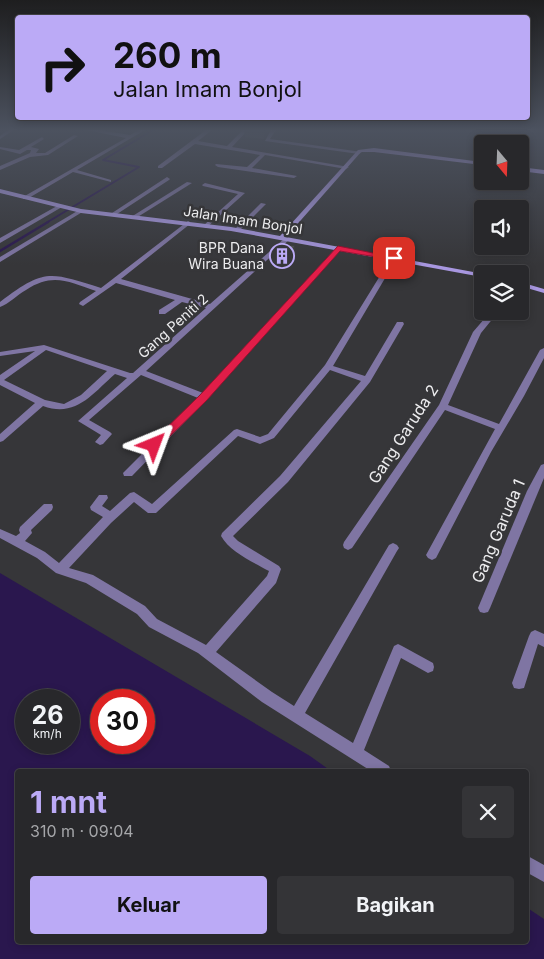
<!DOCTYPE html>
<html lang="id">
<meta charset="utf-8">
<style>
:root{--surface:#28282b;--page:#343437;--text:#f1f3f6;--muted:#a5a6a9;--line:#444447;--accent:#bbaaf6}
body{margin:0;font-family:Inter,sans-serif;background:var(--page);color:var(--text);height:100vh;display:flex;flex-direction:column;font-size:19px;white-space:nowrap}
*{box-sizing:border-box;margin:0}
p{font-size:16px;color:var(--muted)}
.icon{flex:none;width:28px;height:28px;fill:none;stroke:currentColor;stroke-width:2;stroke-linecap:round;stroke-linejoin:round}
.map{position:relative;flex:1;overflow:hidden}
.panel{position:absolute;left:15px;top:769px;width:514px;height:175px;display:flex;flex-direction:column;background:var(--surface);border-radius:5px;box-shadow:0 2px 8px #0003,0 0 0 1px var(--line)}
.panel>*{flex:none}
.banner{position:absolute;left:15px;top:15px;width:515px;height:105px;border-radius:5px;box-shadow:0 2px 8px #0003,0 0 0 1px var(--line);background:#bbaaf6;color:#111;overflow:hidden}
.needle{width:32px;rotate:161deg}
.buttons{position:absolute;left:474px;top:135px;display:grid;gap:10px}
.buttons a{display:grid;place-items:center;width:55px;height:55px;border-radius:5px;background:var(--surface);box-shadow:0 2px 8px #0003,0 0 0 1px var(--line);font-size:25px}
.speed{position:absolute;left:15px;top:689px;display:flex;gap:10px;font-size:25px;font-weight:700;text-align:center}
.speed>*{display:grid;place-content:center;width:65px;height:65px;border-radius:50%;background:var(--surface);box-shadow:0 2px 8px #0003,0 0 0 1px var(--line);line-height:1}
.speed small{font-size:12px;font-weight:400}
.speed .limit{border:8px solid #d22;background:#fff;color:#111}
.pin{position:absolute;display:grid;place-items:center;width:42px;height:42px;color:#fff;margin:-21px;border-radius:10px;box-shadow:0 2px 8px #0006}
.me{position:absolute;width:55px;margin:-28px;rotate:44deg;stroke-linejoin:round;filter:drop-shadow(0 0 4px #0008)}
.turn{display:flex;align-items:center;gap:18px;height:105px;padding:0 15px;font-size:22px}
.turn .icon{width:65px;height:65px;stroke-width:2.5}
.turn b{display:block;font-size:35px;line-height:42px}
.round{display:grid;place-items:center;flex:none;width:52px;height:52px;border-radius:5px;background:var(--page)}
.head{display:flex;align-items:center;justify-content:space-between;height:85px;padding:0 15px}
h1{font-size:30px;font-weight:700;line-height:38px;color:var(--accent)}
.action{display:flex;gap:10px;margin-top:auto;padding:10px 15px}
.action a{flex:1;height:58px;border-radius:5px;background:var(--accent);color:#111;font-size:20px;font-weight:700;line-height:58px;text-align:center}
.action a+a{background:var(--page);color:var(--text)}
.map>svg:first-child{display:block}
.water{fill:#2a174e;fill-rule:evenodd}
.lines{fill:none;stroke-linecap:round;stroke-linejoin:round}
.stream-far1{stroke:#2a174e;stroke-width:2}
.stream{stroke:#2a174e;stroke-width:2.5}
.street{fill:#7f75a3;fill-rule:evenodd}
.secondary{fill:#a897e0;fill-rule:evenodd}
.wall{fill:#474648}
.shaded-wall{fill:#39393b}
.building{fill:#525154;stroke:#39393b}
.route{fill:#e11d48;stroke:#92132f}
.labels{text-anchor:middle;stroke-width:5;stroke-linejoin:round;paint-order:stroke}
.far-street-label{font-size:14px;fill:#ececee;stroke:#363639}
.far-poi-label{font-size:14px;fill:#ececee;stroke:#363639;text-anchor:end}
.street-label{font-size:16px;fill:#ececee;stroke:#363639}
</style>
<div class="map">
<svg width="544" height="959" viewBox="0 0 544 959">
<rect width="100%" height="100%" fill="#363639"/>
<path class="water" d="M0,573L310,756L331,771H18V941H526V907L544,919V959H0ZM26,700H69V742H26ZM101,700H144V742H101Z"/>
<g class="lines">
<polyline class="stream-far1" points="46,223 139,167 103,160 153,130"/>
<polyline class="stream" points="0,251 48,222"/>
<g class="street">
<polygon points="8,130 14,130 0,139 0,136"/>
<polygon points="86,130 99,130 130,135 139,130 145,130 77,170 111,180 111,182 73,172 27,199 23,199 23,197 126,138"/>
<polygon points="206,130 212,130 198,141 227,146 243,130 248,130 232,147 349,167 346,169 265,155 252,168 297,176 294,178 218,167 215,165 216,164 247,167 260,155 195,144 162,168 158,168 158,166"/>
<polygon points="271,130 276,130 270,139 362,152 359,154 265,141"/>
<polygon points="74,135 78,136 48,155 30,157 0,170 0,166 30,153 31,150 27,150 20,154 0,149 0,147 19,150 42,137 44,139 31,147 39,149 36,153 45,153"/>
<polygon points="167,177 170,179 169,180 114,216 109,215"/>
<polygon points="187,182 192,183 136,218 131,217"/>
<polygon points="205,183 245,193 206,228 204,227 204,225 238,194 203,186 202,185"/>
<polygon points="261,203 266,204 239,231 235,231 235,229"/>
<polygon points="57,206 62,207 0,243 0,238"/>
<polygon points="79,210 84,211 0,262 0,257"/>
<path d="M188,221L190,222V224L121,279L210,304L285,238L290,239L146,371L203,393L337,247L342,248L207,399L132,476H124L123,473L198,398L141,375L89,420L110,432L112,434L103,444L100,445L95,442L101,435L78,421L127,378L115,374C92,394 76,418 43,406L3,441L0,442V434L35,403L0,385V375L35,351L0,356V352L44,345L130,373H133L206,308L182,302L165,314H159V310L175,300L116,283L83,306L79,304L80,302L96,291C69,282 53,272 26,290C17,295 9,304 0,307V302C45,268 49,272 101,288ZM46,350L107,371L81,395L64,404L45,400L4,380Z"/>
<path d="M394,256L397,258L333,366L365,376L397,322H403L404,324L370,382L288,482L233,536L238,541L279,566L281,569L276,583L216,652L272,692L294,706L389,545L393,543L397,545L399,548L397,551L305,713L353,743L394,646L398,644L402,646L433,663L434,667L433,671L428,673L401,658L364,750L389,766L391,771H371L262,702L198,653L149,627L137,614L86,583L56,573L37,558L0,538V529L16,536L20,533L19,530L20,527L44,504H52L53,507L52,510L31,530L32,533L25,541L45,552L59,563L103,517L91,510L90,507L99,495H107L108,498L102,506L110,511L130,493L134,492L152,504L234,430L237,429L260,437L268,434L325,365L391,258ZM330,370L361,381L280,476L222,533L221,536C230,552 253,562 269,571L267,576L206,645L157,619L145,606L93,575L69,568L111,523L134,502L148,513H156L238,436L260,444L274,438Z"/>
<polygon points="491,311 499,311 481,333 448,405 499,424 540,350 544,348 544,358 524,396 491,452 436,558 432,560 428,558 426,555 495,429 445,410 352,548 348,550 344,548 343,545 344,542 439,405 473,332"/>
<polygon points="544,464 544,478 490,608 488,612 484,613 480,612 478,608 527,491 541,465"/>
<polygon points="535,630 544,634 544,647 538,644 524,688 519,689 514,688 512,683 529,636 531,632"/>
<polygon points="526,855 544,865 544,882 526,872"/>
</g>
<g class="secondary">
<polygon points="374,148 482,162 482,165 374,152 361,152 286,237 484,274 482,274 482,277 231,231 81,213 0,193 0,189 81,209 231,227 280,236 358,150"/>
<polygon points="520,167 544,170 544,174 520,171"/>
<polygon points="520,282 544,289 544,293 520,286"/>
</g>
</g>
<g class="wall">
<polygon points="244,130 269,130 264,139 245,137"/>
<polygon points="270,253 295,253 288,263 270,260"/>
</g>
<g class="shaded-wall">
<polygon points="264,130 269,130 264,139"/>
<polygon points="295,246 295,253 288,263 288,256"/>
</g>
<polygon class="building" points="280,244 295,246 288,256 270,253"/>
<linearGradient id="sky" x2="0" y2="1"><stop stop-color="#1e1e1f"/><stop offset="0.49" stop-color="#4c525f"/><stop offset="1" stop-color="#4c525f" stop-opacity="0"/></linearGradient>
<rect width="544" height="265" fill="url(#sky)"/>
<polygon class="route" points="338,246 398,258 394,260 340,251 207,400 158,448 151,448 149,445 151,443 200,395"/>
<defs>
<symbol id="building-ring" viewBox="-11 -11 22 22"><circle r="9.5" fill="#363639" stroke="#bbaaf6" stroke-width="1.5"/><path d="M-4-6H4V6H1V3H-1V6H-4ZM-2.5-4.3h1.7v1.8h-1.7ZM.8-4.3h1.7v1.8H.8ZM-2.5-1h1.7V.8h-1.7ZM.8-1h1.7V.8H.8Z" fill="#bbaaf6"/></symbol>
</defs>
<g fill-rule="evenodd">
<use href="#building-ring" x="268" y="242" width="28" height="28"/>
</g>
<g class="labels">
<g class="far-street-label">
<text transform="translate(243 220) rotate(9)" y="5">Jalan Imam Bonjol</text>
<text transform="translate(173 326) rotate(-42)" y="5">Gang Peniti 2</text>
</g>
<g class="far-poi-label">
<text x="264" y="253">BPR Dana<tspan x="264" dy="16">Wira Buana</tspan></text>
</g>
<g class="street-label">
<text transform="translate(403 434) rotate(-57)" y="6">Gang Garuda 2</text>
<text transform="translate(498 531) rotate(-67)" y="6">Gang Garuda 1</text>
</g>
</g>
</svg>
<div class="buttons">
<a><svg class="needle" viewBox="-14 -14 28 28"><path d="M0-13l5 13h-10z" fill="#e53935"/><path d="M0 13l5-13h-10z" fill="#a5a6a9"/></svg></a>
<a><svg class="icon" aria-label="sound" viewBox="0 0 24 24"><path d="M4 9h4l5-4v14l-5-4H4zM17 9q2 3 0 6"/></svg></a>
<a><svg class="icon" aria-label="layers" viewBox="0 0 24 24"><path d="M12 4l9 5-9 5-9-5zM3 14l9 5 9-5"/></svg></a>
</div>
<div class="speed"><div>26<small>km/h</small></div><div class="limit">30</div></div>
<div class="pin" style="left:394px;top:258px;background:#d93025"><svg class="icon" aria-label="arrive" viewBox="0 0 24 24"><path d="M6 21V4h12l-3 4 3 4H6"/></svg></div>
<svg class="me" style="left:154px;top:445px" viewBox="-20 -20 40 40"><path d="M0-17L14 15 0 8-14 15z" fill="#e11d48" stroke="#fff" stroke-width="4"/></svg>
<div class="banner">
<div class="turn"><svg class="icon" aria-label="right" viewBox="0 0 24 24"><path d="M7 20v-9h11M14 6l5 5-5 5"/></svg><div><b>260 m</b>Jalan Imam Bonjol</div></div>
</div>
<section class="panel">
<div class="head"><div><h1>1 mnt</h1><p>310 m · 09:04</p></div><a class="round"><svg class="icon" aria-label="close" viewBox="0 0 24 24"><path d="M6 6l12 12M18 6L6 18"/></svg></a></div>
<div class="action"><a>Keluar</a><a>Bagikan</a></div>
</section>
</div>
